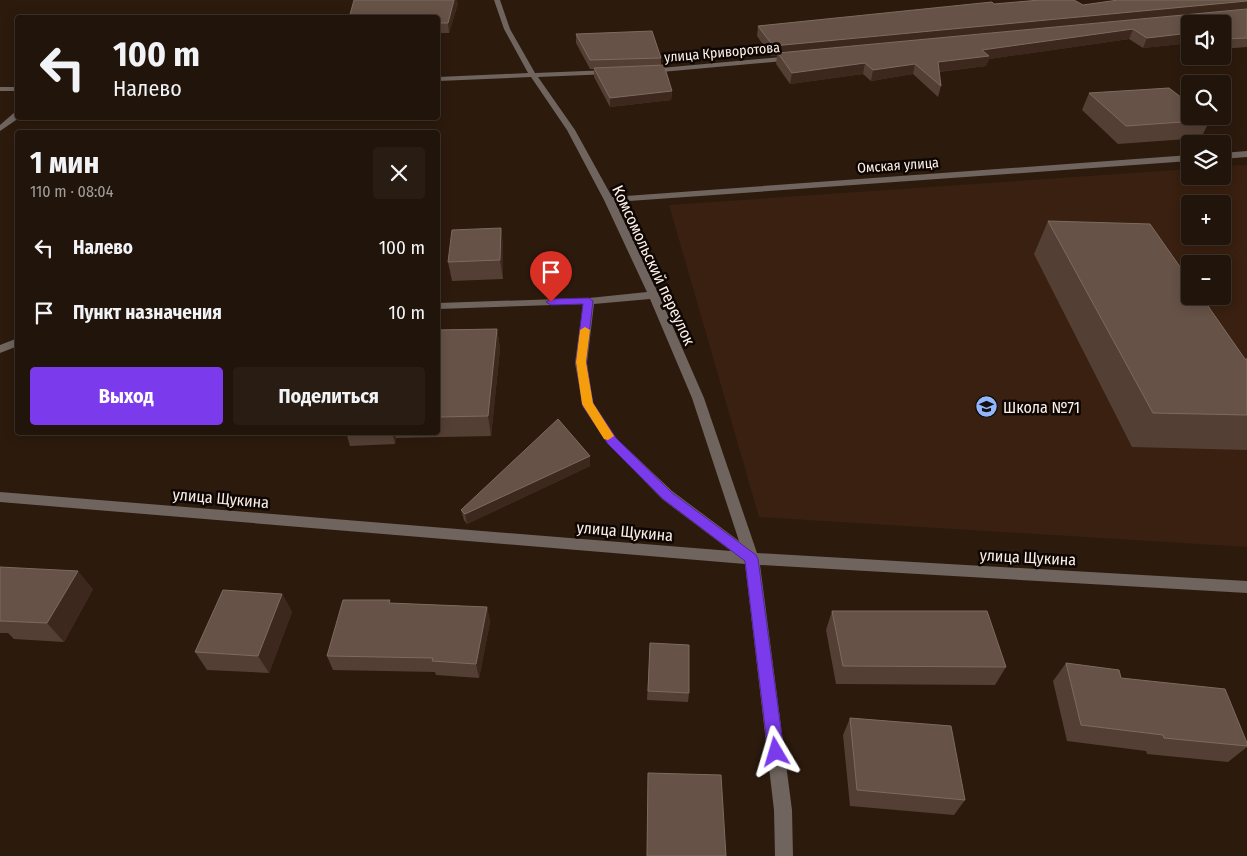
<!DOCTYPE html>
<html lang="ru">
<meta charset="utf-8">
<style>
:root{--surface:#21140a;--page:#291d13;--text:#f1f3f6;--muted:#a29e9c;--line:#3e332b;--accent:#7c3aed}
body{margin:0;font-family:"Fira Sans Condensed",sans-serif;background:var(--page);color:var(--text);height:100vh;display:flex;flex-direction:column;font-size:19px;white-space:nowrap}
*{box-sizing:border-box;margin:0}
p{font-size:16px;color:var(--muted)}
.icon{flex:none;width:28px;height:28px;fill:none;stroke:currentColor;stroke-width:2;stroke-linecap:round;stroke-linejoin:round}
.map{position:relative;flex:1;overflow:hidden}
.side{position:absolute;left:15px;top:130px;width:425px;height:305px;display:flex;flex-direction:column;background:var(--surface);border-radius:5px;box-shadow:0 2px 12px #0003,0 0 0 1px var(--line)}
.side>*{flex:none}
.hud{position:absolute;left:15px;top:15px;width:425px;height:105px;border-radius:5px;box-shadow:0 2px 12px #0003,0 0 0 1px var(--line);background:#21140a;color:var(--text);overflow:hidden}
.buttons{position:absolute;left:1181px;top:15px;display:grid;gap:10px}
.buttons a{display:grid;place-items:center;width:50px;height:50px;border-radius:5px;background:var(--surface);box-shadow:0 2px 12px #0003,0 0 0 1px var(--line);font-size:25px}
.pin{position:absolute;display:grid;place-items:center;width:42px;height:42px;color:#fff;margin:-51px -21px;border-radius:50% 50% 50% 0;rotate:-45deg;box-shadow:0 0 5px #0007}
.pin .icon{rotate:45deg}
.me{position:absolute;width:55px;margin:-28px;rotate:353deg;stroke-linejoin:round;filter:drop-shadow(0 0 4px #0008)}
.turn{display:flex;align-items:center;gap:18px;height:105px;padding:0 15px;font-size:22px}
.turn .icon{width:65px;height:65px;stroke-width:2.5}
.turn b{display:block;font-size:35px;line-height:42px}
.round{display:grid;place-items:center;flex:none;width:52px;height:52px;border-radius:5px;background:var(--page)}
.summary{display:flex;align-items:center;justify-content:space-between;height:85px;padding:0 15px}
h1{font-size:30px;font-weight:700;line-height:38px}
.button{display:flex;gap:10px;margin-top:auto;padding:10px 15px}
.button a{flex:1;height:58px;border-radius:5px;background:var(--accent);color:#fff;font-size:20px;font-weight:700;line-height:58px;text-align:center}
.button a+a{background:var(--page);color:var(--text)}
ul{padding:0;list-style:none}
li{display:flex;align-items:center;gap:15px;height:65px;padding:0 15px}
li div{flex:1}
li b{display:block;font-size:19px}
li em{font-style:normal}
.map>svg:first-child{display:block}
.built{fill:#392010;fill-rule:evenodd}
.lines{fill:none;stroke-linecap:round;stroke-linejoin:round}
.minor{fill:#6f645e;fill-rule:evenodd}
.wall{fill:#543f34}
.shaded-wall{fill:#3c281c}
.building{fill:#665247;stroke:#7d6b60}
.route{fill:#7c3aed;stroke:#51269a}
.slow{fill:#f59e0b}
.labels{text-anchor:middle;stroke-width:5;stroke-linejoin:round;paint-order:stroke}
.far-street-label{font-size:14px;fill:#fcefe7;stroke:#0f0703}
.street-label{font-size:16px;fill:#fcefe7;stroke:#0f0703}
.poi-label{font-size:16px;fill:#fcefe7;stroke:#0f0703;text-anchor:start}
</style>
<div class="map">
<svg width="1247" height="856" viewBox="0 0 1247 856">
<rect width="100%" height="100%" fill="#2c1a0d"/>
<path class="built" d="M1247,165V547L759,517L669,205L1190,169V176H1222L1223,166ZM1190,204H1222V236H1190ZM1190,264H1222V296H1190Z"/>
<g class="lines">
<g class="minor">
<path d="M494,0H500L510,29L535,73L610,70L614,72L610,74L538,77L575,130L612,197L1190,155V161L615,202L659,295L704,398L757,553L1247,581V593L760,565L792,810L793,856H775L774,810L745,564L0,502V492L731,551L662,499L608,444L583,407L575,363L583,304L438,309V303L589,298L647,292L604,200L567,130L531,77L438,81V77L528,73L504,29ZM650,299L692,398L739,541L672,491L616,438L593,403L587,363L594,304Z"/>
<polygon points="792,56 795,56 795,60 650,73 646,71 650,69"/>
<rect x="0" y="87" width="18" height="4"/>
<polygon points="15,112 18,112 19,118 0,131 0,125"/>
<polygon points="1247,151 1247,157 1222,159 1222,153"/>
<polygon points="18,338 18,346 0,353 0,345"/>
</g>
</g>
<g class="wall">
<polygon points="1247,0 1247,47 1222,49 1222,24 1190,24 1190,43 1143,48 1129,39 989,59 986,66 939,72 941,86 938,97 913,74 871,81 863,74 790,84 776,64 777,56 771,56 757,36 758,26 994,4 1083,5"/>
<polygon points="458,3 449,33 438,33 438,18"/>
<polygon points="576,34 661,58 661,66 672,91 671,100 610,107 594,77 594,69 590,69 576,43"/>
<polygon points="1089,93 1210,120 1201,138 1118,144 1082,110"/>
<polygon points="1048,221 1245,359 1247,359 1247,450 1132,447 1034,254"/>
<polygon points="501,228 503,247 503,279 452,281 448,262"/>
<polygon points="497,329 500,349 491,436 396,438 395,444 350,446 346,432 438,432 438,330"/>
<polygon points="590,456 590,466 467,524 464,520 461,510"/>
<polygon points="0,567 93,589 64,642 14,639 8,633 0,633"/>
<polygon points="282,594 292,612 269,673 207,670 195,652"/>
<polygon points="391,603 487,607 490,622 479,678 436,675 435,672 333,670 327,656"/>
<polygon points="832,611 1006,667 995,685 836,684 826,630"/>
<polygon points="650,643 689,693 688,702 647,700"/>
<polygon points="1066,663 1121,678 1247,743 1247,747 1228,762 1147,754 1146,751 1067,741 1053,681"/>
<polygon points="850,718 965,800 954,815 850,806 843,735"/>
<polygon points="648,773 726,856 647,856"/>
</g>
<g class="shaded-wall">
<polygon points="454,0 457,0 458,3 449,33 448,23"/>
<polygon points="1247,1 1247,10 778,53 777,56 771,56 773,46"/>
<polygon points="1133,29 1129,39 989,59 986,66 936,72 938,62 982,50"/>
<polygon points="1190,33 1190,43 1143,48 1147,38"/>
<polygon points="865,63 863,74 790,84 792,73"/>
<polygon points="915,64 913,74 871,81 873,70"/>
<polygon points="672,91 671,100 610,107 610,98"/>
<polygon points="501,228 503,247 503,279 500,260"/>
<polygon points="497,329 500,349 491,436 488,416"/>
<polygon points="392,432 395,432 396,438 395,444"/>
<polygon points="590,456 590,466 467,524 465,514"/>
<polygon points="78,571 93,589 64,642 47,623"/>
<polygon points="282,594 292,612 269,673 258,656"/>
<polygon points="487,607 490,622 479,678 476,664"/>
</g>
<g class="building">
<polygon points="354,0 454,0 448,23 438,23 438,18 349,18"/>
<polygon points="1040,0 1074,0 1083,5 1118,0 1247,0 1247,1 773,46 758,26 992,2 994,4"/>
<polygon points="1247,9 1247,38 1222,39 1222,24 1190,24 1190,33 1147,38 1133,29 982,50 989,56 938,62 941,86 915,64 873,70 865,63 792,73 778,53"/>
<polygon points="652,31 661,58 590,60 576,34"/>
<polygon points="664,65 672,91 610,98 594,68"/>
<polygon points="1169,88 1190,104 1190,116 1205,116 1210,120 1126,126 1089,93"/>
<polygon points="1048,221 1150,224 1190,281 1190,296 1201,296 1245,359 1247,359 1247,415 1153,413"/>
<polygon points="501,228 500,260 448,262 452,230"/>
<polygon points="497,329 488,416 438,417 438,330"/>
<polygon points="558,419 590,456 465,514 461,510"/>
<polygon points="0,567 78,571 47,623 0,621"/>
<polygon points="223,590 282,594 258,656 195,652"/>
<polygon points="343,600 390,600 389,603 487,607 476,664 432,661 433,658 327,656"/>
<polygon points="832,611 987,611 1006,667 843,666"/>
<polygon points="650,643 689,645 689,693 648,691"/>
<polygon points="1066,663 1119,670 1121,678 1225,689 1247,743 1247,746 1164,738 1163,735 1081,725"/>
<polygon points="850,718 951,726 965,800 857,790"/>
<polygon points="648,773 721,775 726,856 647,856"/>
</g>
<polygon class="route" points="589,298 593,301 586,362 593,403 616,438 671,492 756,555 758,559 784,752 781,757 776,760 771,757 768,752 745,561 663,499 608,444 583,406 576,362 583,304 551,305 546,302 551,299"/>
<polygon class="slow" points="585,327 590,330 586,362 593,403 614,436 608,440 604,439 582,404 576,362 580,330"/>
<defs>
<symbol id="school-disc" viewBox="-11 -11 22 22"><circle r="9.5" fill="#93b7fd" stroke="#0f0703"/><path d="M0-5L7-2L0 1L-7-2ZM-4 1L0 2.5L4 1V4Q0 6-4 4Z" fill="#111"/></symbol>
</defs>
<g fill-rule="evenodd">
<use href="#school-disc" x="974" y="394" width="25" height="25"/>
</g>
<g class="labels">
<g class="far-street-label">
<text transform="translate(722 52) rotate(-5)" y="5">улица Криворотова</text>
<text transform="translate(898 165) rotate(-4)" y="5">Омская улица</text>
</g>
<g class="street-label">
<text transform="translate(654 265) rotate(65)" y="6">Комсомольский переулок</text>
<text transform="translate(221 498) rotate(5)" y="6">улица Щукина</text>
<text transform="translate(625 531) rotate(5)" y="6">улица Щукина</text>
<text transform="translate(1028 557) rotate(3)" y="6">улица Щукина</text>
</g>
<g class="poi-label">
<text x="1003" y="413">Школа №71</text>
</g>
</g>
</svg>
<div class="buttons">
<a><svg class="icon" aria-label="sound" viewBox="0 0 24 24"><path d="M4 9h4l5-4v14l-5-4H4zM17 9q2 3 0 6"/></svg></a>
<a><svg class="icon" aria-label="search" viewBox="0 0 24 24"><circle cx="10" cy="10" r="6"/><path d="M15 15l6 6"/></svg></a>
<a><svg class="icon" aria-label="layers" viewBox="0 0 24 24"><path d="M12 4l9 5-9 5-9-5zM3 14l9 5 9-5"/></svg></a>
<a>+</a>
<a>−</a>
</div>
<div class="pin" style="left:551px;top:302px;background:#d93025"><svg class="icon" aria-label="arrive" viewBox="0 0 24 24"><path d="M6 21V4h12l-3 4 3 4H6"/></svg></div>
<svg class="me" style="left:776px;top:752px" viewBox="-20 -20 40 40"><path d="M0-17L14 15 0 8-14 15z" fill="#7c3aed" stroke="#fff" stroke-width="4"/></svg>
<div class="hud">
<div class="turn"><svg class="icon" aria-label="left" viewBox="0 0 24 24"><path d="M17 20v-9H6M10 6l-5 5 5 5"/></svg><div><b>100 m</b>Налево</div></div>
</div>
<section class="side">
<div class="summary"><div><h1>1 мин</h1><p>110 m · 08:04</p></div><a class="round"><svg class="icon" aria-label="close" viewBox="0 0 24 24"><path d="M6 6l12 12M18 6L6 18"/></svg></a></div>
<ul>
<li><svg class="icon" aria-label="left" viewBox="0 0 24 24"><path d="M17 20v-9H6M10 6l-5 5 5 5"/></svg><div><b>Налево</b></div><em>100 m</em></li>
<li><svg class="icon" aria-label="arrive" viewBox="0 0 24 24"><path d="M6 21V4h12l-3 4 3 4H6"/></svg><div><b>Пункт назначения</b></div><em>10 m</em></li>
</ul>
<div class="button"><a>Выход</a><a>Поделиться</a></div>
</section>
</div>
